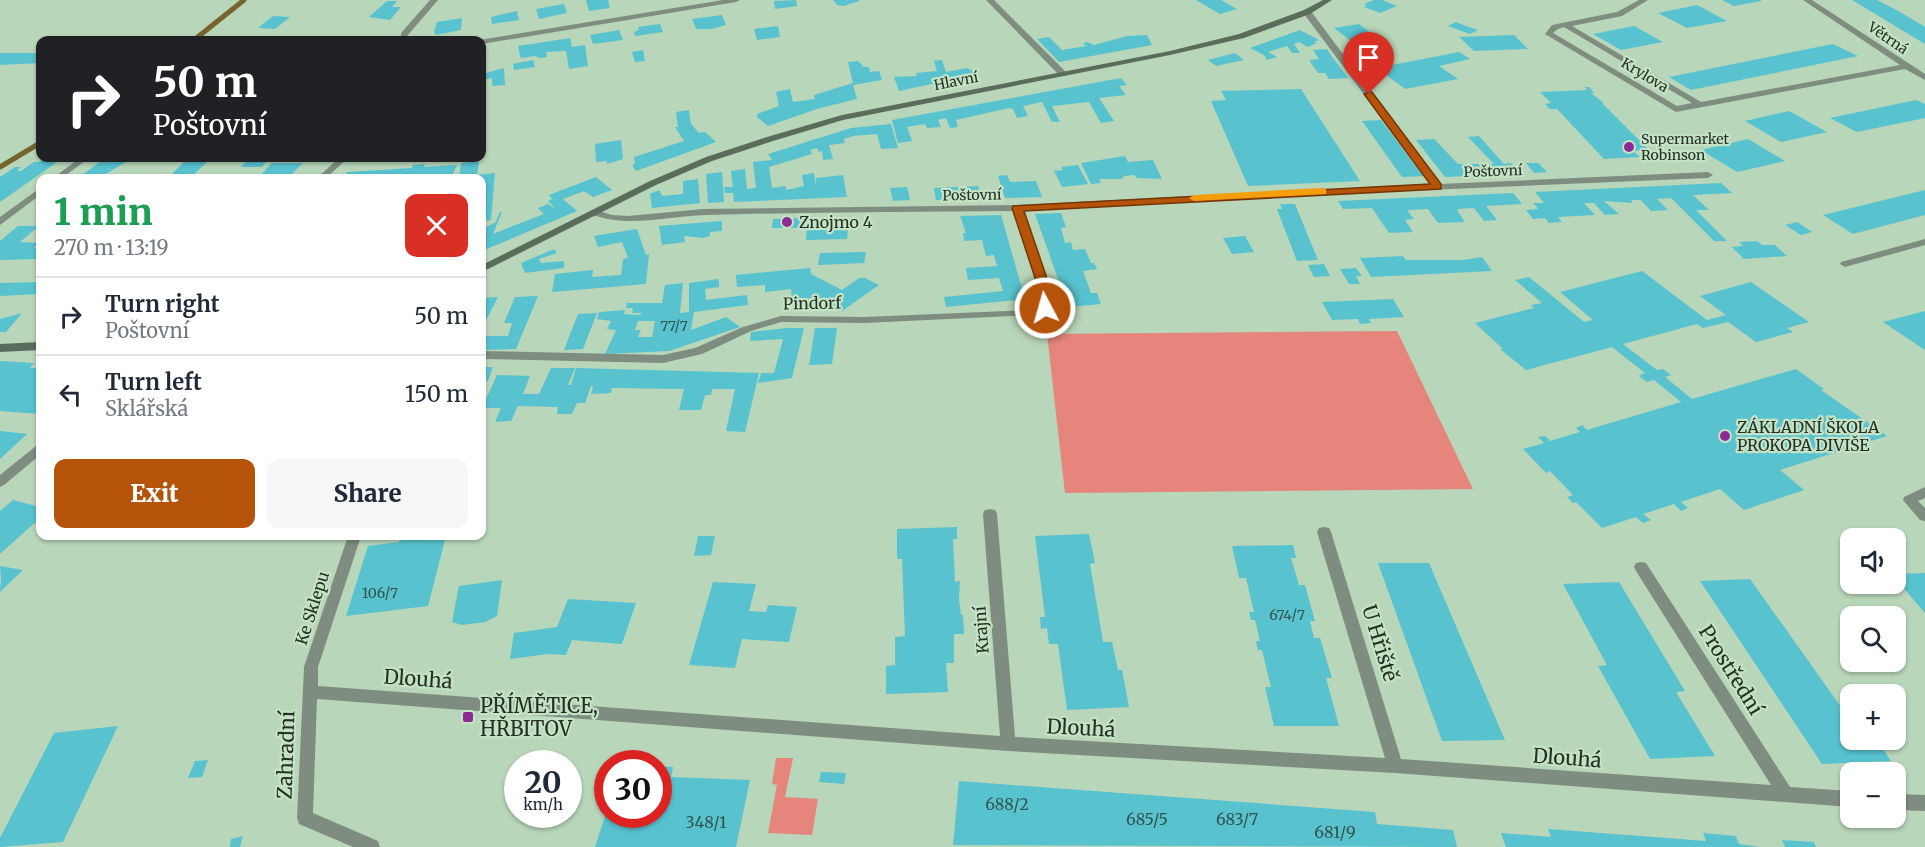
<!DOCTYPE html>
<meta charset="utf-8">
<style>
:root{--surface:#fff;--page:#f6f6f7;--text:#1f2937;--muted:#747a83;--line:#e0e1e3;--accent:#b45309}
body{margin:0;font-family:Merriweather,serif;background:var(--page);color:var(--text);height:100vh;display:flex;flex-direction:column;font-size:22px;white-space:nowrap}
*{box-sizing:border-box;margin:0}
p{font-size:20px;color:var(--muted)}
.icon{flex:none;width:33px;height:33px;fill:none;stroke:currentColor;stroke-width:2;stroke-linecap:round;stroke-linejoin:round}
.map{position:relative;flex:1;overflow:hidden}
.sheet{position:absolute;left:36px;top:174px;width:450px;height:366px;display:flex;flex-direction:column;background:var(--surface);border-radius:12px;box-shadow:0 2px 4px #0004}
.sheet>*{flex:none}
.guide{position:absolute;left:36px;top:36px;width:450px;height:126px;border-radius:12px;box-shadow:0 2px 4px #0004;background:#202124;color:#fff;overflow:hidden}
.fabs{position:absolute;left:1840px;top:528px;display:grid;gap:12px}
.fabs a{display:grid;place-items:center;width:66px;height:66px;border-radius:12px;background:var(--surface);box-shadow:0 2px 4px #0004;font-size:30px}
.speed{position:absolute;left:504px;top:750px;display:flex;gap:12px;font-size:30px;font-weight:700;text-align:center}
.speed>*{display:grid;place-content:center;width:78px;height:78px;border-radius:50%;background:var(--surface);box-shadow:0 2px 4px #0004;line-height:1}
.speed small{font-size:15px;font-weight:400}
.speed .limit{border:9px solid #d22;background:#fff;color:#111}
.pin{position:absolute;display:grid;place-items:center;width:51px;height:51px;color:#fff;margin:-62px -26px;border-radius:50% 50% 50% 0;rotate:-45deg;box-shadow:0 0 6px #0007}
.pin .icon{rotate:45deg}
.me{position:absolute;width:66px;margin:-33px;rotate:354deg;stroke-linejoin:round;filter:drop-shadow(0 0 4px #0008)}
.turn{display:flex;align-items:center;gap:21px;height:126px;padding:0 18px;font-size:27px}
.turn .icon{width:78px;height:78px;stroke-width:2.5}
.turn b{display:block;font-size:42px;line-height:51px}
.round{display:grid;place-items:center;flex:none;width:63px;height:63px;border-radius:12px;background:var(--page)}
.summary{display:flex;align-items:center;justify-content:space-between;height:102px;padding:0 18px}
h1{font-size:36px;font-weight:800;line-height:45px;color:#1e9e55}
.cta{display:flex;gap:12px;margin-top:auto;padding:12px 18px}
.cta a{flex:1;height:69px;border-radius:12px;background:var(--accent);color:#fff;font-size:24px;font-weight:800;line-height:69px;text-align:center}
.cta a+a{background:var(--page);color:var(--text)}
ul{padding:0;list-style:none}
li{display:flex;align-items:center;gap:18px;height:78px;padding:0 18px;border-top:2px solid var(--line)}
li div{flex:1}
li b{display:block;font-size:22px}
li em{font-style:normal}
.map>svg:first-child{display:block}
.green{fill:#e6857b}
.lines{fill:none;stroke-linecap:round;stroke-linejoin:round}
.stream{stroke:#75642c;stroke-width:5}
.building{fill:#58c2cf;fill-rule:evenodd}
.minor{fill:#7f8c80;fill-rule:evenodd}
.secondary{fill:#5a6c5b;fill-rule:evenodd}
.route{fill:#b45309;stroke:#753606;stroke-width:1.5}
.slow{fill:#f59e0b}
.poi-dot{fill:#8e2b92;stroke:#c4e3c6;stroke-width:2}
.labels{text-anchor:middle;stroke-width:4.5;stroke-linejoin:round;paint-order:stroke}
.far-street-label{font-size:14px;fill:#243024;stroke:#c4e3c6}
.far-poi-label{font-size:14px;fill:#243024;stroke:#c4e3c6;text-anchor:start}
.number-label{font-size:14px;fill:#31544f}
.poi-label{font-size:16px;fill:#243024;stroke:#c4e3c6;text-anchor:start}
.street-label{font-size:16px;fill:#243024;stroke:#c4e3c6}
.near-number-label{font-size:16px;fill:#31544f}
.near-street-label{font-size:20px;fill:#243024;stroke:#c4e3c6}
.near-poi-label{font-size:20px;fill:#243024;stroke:#c4e3c6;text-anchor:start}
</style>
<div class="map">
<svg width="1925" height="847" viewBox="0 0 1925 847">
<rect width="100%" height="100%" fill="#b8d6b9"/>
<g class="green">
<polygon points="1397,331 1473,489 1065,493 1047,334"/>
<polygon points="776,758 793,758 785,797 818,799 812,835 768,833 777,785 772,784"/>
</g>
<g class="lines">
<g class="stream">
<polyline points="194,40 244,0"/>
<polyline points="0,167 40,143"/>
</g>
</g>
<g class="building">
<polygon points="586,0 608,0 610,8 589,11"/>
<polygon points="796,0 797,6 775,9 774,1"/>
<polygon points="833,0 859,0 859,1 844,6 837,5"/>
<polygon points="1196,0 1221,0 1237,9 1220,14"/>
<polygon points="1374,0 1382,0 1397,6 1380,13 1364,7 1367,5 1364,4"/>
<polygon points="1722,0 1761,0 1761,1 1734,6"/>
<polygon points="1852,0 1877,0 1900,12 1925,27 1925,44"/>
<polygon points="387,1 397,1 392,7 401,7 390,20 369,17"/>
<polygon points="564,4 567,13 539,19 536,9"/>
<polygon points="1697,5 1727,21 1687,28 1658,13"/>
<polygon points="517,11 519,20 492,24 491,17"/>
<polygon points="722,15 726,25 711,29 696,29 692,19"/>
<polygon points="273,16 290,17 275,29 258,28"/>
<polygon points="462,18 461,30 436,35 434,32 437,22"/>
<polygon points="1456,22 1463,25 1478,30 1470,34 1448,26"/>
<polygon points="660,24 663,32 635,36 634,32 639,30 638,27"/>
<polygon points="1359,24 1394,50 1368,54 1334,28"/>
<polygon points="778,26 780,37 757,40 754,29"/>
<polygon points="1634,26 1663,42 1621,50 1593,34"/>
<polygon points="619,30 623,40 593,44 590,35"/>
<polygon points="1300,30 1319,40 1314,42 1317,43 1308,47 1299,42 1294,44 1300,53 1292,53 1287,46 1268,52 1277,57 1267,60 1264,55 1250,48"/>
<polygon points="1147,35 1152,45 1059,62 1037,39 1049,37 1062,50 1086,46 1083,43 1087,42 1094,45 1127,36"/>
<polygon points="1514,35 1528,49 1474,51 1459,37"/>
<polygon points="570,38 572,47 585,45 588,66 569,69 566,51 546,52 547,57 540,58 535,56 521,58 520,56 518,46"/>
<polygon points="1833,44 1858,56 1691,90 1669,77"/>
<polygon points="1327,49 1330,54 1348,78 1329,79 1325,73 1318,73 1309,60 1319,59 1313,50"/>
<polygon points="643,50 645,61 635,62 632,52"/>
<polygon points="1459,52 1470,59 1439,66 1458,79 1405,89 1377,68"/>
<polygon points="0,53 40,53 40,63 0,65"/>
<polygon points="1235,53 1244,60 1216,66 1208,60"/>
<polygon points="533,60 535,67 514,70 513,64"/>
<polygon points="942,60 946,72 967,68 978,74 899,91 894,77 917,76 916,73 937,71 934,61"/>
<polygon points="858,61 864,67 869,67 870,72 879,71 882,80 853,85 857,99 817,109 768,126 757,117 757,114 779,106 776,92 790,89 793,102 815,99 814,95 853,83 848,62"/>
<polygon points="504,68 505,85 492,86 492,78 482,80 482,74"/>
<polygon points="1121,78 1127,85 1119,86 1126,95 1099,98 1114,121 1101,123 1089,102 1052,106 1060,122 1052,122 1042,102 1023,106 1028,116 1017,118 1013,109 1009,108 956,120 958,127 950,128 946,118 938,120 941,127 927,128 925,124 907,127 912,141 898,143 892,120"/>
<polygon points="1585,87 1589,87 1594,93 1591,93 1604,103 1602,103 1649,150 1633,151 1640,157 1604,159 1557,109 1550,109 1545,104 1551,103 1540,92 1587,90"/>
<polygon points="1301,89 1360,181 1248,186 1211,101 1226,100 1221,91"/>
<polygon points="1916,100 1925,104 1925,118 1857,132 1830,118"/>
<polygon points="689,110 691,124 699,133 705,132 716,142 636,171 632,165 635,164 634,157 684,141 675,127 678,127 676,112"/>
<polygon points="1789,111 1827,132 1781,142 1745,121"/>
<polygon points="1381,120 1423,176 1402,177 1362,121"/>
<polygon points="891,124 898,148 881,149 877,134 853,136 844,139 845,143 829,145 833,159 823,160 822,151 819,152 817,148 810,150 812,154 769,167 772,188 786,186 786,190 804,186 802,175 814,173 816,186 816,178 843,175 847,197 734,202 733,193 725,193 724,187 733,187 731,171 745,169 747,189 756,188 753,162 772,160 768,154 851,128"/>
<polygon points="1479,136 1504,164 1511,163 1520,174 1445,177 1416,140 1434,139 1458,164 1494,164 1468,137"/>
<polygon points="1748,139 1785,161 1737,172 1701,150"/>
<polygon points="621,140 623,159 607,164 607,161 596,162 595,144"/>
<polygon points="1125,156 1128,162 1153,160 1162,179 1137,178 1134,175 1123,176 1124,178 1119,179 1099,179 1101,183 1091,184 1081,163"/>
<polygon points="46,158 63,158 0,202 0,177 15,167 21,167 17,171 21,171 34,162 39,162"/>
<polygon points="268,159 262,167 241,167 247,160"/>
<polygon points="101,161 126,162 99,178 78,178"/>
<polygon points="185,161 208,161 190,178 168,178"/>
<polygon points="479,161 477,175 495,173 491,220 482,221 482,178 459,178 461,163"/>
<polygon points="272,163 303,163 288,178 258,178"/>
<polygon points="1526,163 1538,163 1547,172 1534,173"/>
<polygon points="425,164 424,167 457,165 451,178 344,178 347,172 412,168 413,165"/>
<polygon points="1078,165 1088,184 1062,187 1054,171 1063,170 1061,167"/>
<polygon points="722,172 724,202 708,203 706,174"/>
<polygon points="1007,175 1010,182 1036,181 1042,197 1005,198 998,176"/>
<polygon points="596,177 612,190 593,197 584,191 563,199 577,211 482,251 482,229 496,222 499,213 502,212 493,234 544,214 538,208 548,204 556,209 548,201 552,199 549,195"/>
<polygon points="698,179 700,203 652,208 650,194 659,190 662,196 683,194 683,181"/>
<polygon points="1721,183 1732,193 1693,195 1709,210 1696,210 1727,241 1714,241 1671,198 1657,199 1668,210 1651,211 1641,200 1631,200 1633,203 1604,201 1619,214 1605,215 1594,203 1584,203 1595,215 1558,217 1562,222 1549,223 1545,218 1533,219 1526,210 1538,209 1533,203 1544,203 1535,192"/>
<polygon points="978,186 982,199 936,200 934,188"/>
<polygon points="907,187 910,200 893,201 890,188"/>
<polygon points="1925,190 1925,215 1853,234 1823,215"/>
<polygon points="1513,193 1522,204 1486,206 1497,220 1484,221 1474,208 1459,209 1457,210 1465,222 1438,223 1428,209 1407,210 1414,219 1405,220 1413,232 1389,233 1372,208 1343,209 1338,201"/>
<polygon points="1280,204 1295,204 1318,260 1297,261 1277,209 1282,209"/>
<polygon points="1061,213 1066,227 1061,228 1065,243 1071,242 1073,250 1085,249 1091,263 1094,263 1097,269 1083,271 1091,293 1097,293 1101,304 1068,307 1035,214"/>
<polygon points="1001,215 1025,299 946,307 944,297 1003,291 999,278 968,280 966,268 997,266 994,255 986,256 982,240 964,241 963,233 966,233 960,216"/>
<polygon points="808,218 808,221 849,220 847,239 806,240 807,228 772,228 773,219"/>
<polygon points="722,221 722,231 710,232 710,236 703,238 684,236 685,242 662,245 659,226"/>
<polygon points="1797,222 1812,232 1801,235 1785,225"/>
<polygon points="18,226 39,226 20,242 39,243 34,248 40,248 40,259 0,260 0,241"/>
<polygon points="637,229 646,255 649,254 646,284 552,292 555,274 593,270 592,277 621,275 623,259 628,258 622,242 598,247 594,236"/>
<polygon points="1245,236 1254,252 1232,254 1223,238"/>
<polygon points="1757,241 1762,245 1775,245 1787,256 1744,259 1732,247 1743,246 1739,242"/>
<polygon points="554,249 557,253 539,259 541,263 564,261 564,268 525,273 521,263"/>
<polygon points="866,252 864,263 818,265 820,253"/>
<polygon points="1403,256 1406,260 1463,260 1482,257 1492,271 1371,277 1360,258"/>
<polygon points="1324,264 1330,276 1314,277 1308,265"/>
<polygon points="810,268 811,274 842,290 859,278 865,278 879,285 842,311 813,298 792,300 791,289 765,292 765,285 737,287 736,275"/>
<polygon points="1356,268 1362,276 1356,276 1360,284 1349,284 1340,269"/>
<polygon points="1642,271 1707,320 1726,315 1700,296 1751,282 1809,322 1787,328 1793,332 1756,342 1728,322 1703,328 1697,324 1623,344 1657,370 1663,369 1671,375 1665,377 1692,399 1796,369 1824,389 1821,390 1887,436 1780,470 1804,490 1744,510 1720,489 1681,502 1688,508 1681,511 1674,504 1643,514 1651,520 1643,523 1636,517 1602,528 1576,502 1573,503 1567,497 1573,495 1550,471 1546,473 1523,449 1544,443 1538,437 1545,436 1550,441 1580,432 1576,428 1582,425 1587,430 1681,402 1654,380 1647,382 1639,376 1645,373 1612,347 1526,370 1500,349 1503,349 1475,323 1534,308 1531,305 1542,303 1515,280 1529,277 1584,322 1593,320 1560,292"/>
<path d="M719,279V287L705,289L706,300L747,295L748,305L694,312L691,330L726,317L740,327L669,351L605,354L616,330L607,329L611,321L597,319L599,312L625,310L624,314L640,315L642,313H632L633,308H626L627,303H662L665,285L683,283L680,313L689,312V283ZM638,321H655L652,337H638L641,330H635Z"/>
<polygon points="40,282 40,294 0,296 0,283"/>
<polygon points="538,296 516,349 482,350 482,336 508,336 512,323 504,323 515,297"/>
<polygon points="498,297 482,328 482,298"/>
<polygon points="1393,299 1404,317 1369,319 1371,323 1360,324 1358,319 1332,320 1322,302"/>
<polygon points="1925,311 1925,350 1883,322"/>
<polygon points="22,313 6,332 0,332 0,319"/>
<polygon points="597,313 583,349 564,350 578,314"/>
<polygon points="786,328 804,328 792,378 758,383 761,373 774,373 783,339 750,341 751,332"/>
<polygon points="815,328 837,328 832,364 809,365"/>
<polygon points="0,361 34,363 30,368 40,368 40,414 0,411"/>
<polygon points="482,367 493,367 488,381 482,381"/>
<polygon points="551,368 575,368 568,385 571,385 576,368 759,373 745,432 726,431 735,389 712,389 711,395 705,395 701,410 679,410 684,389 612,388 611,393 591,394 593,386 591,386 585,403 577,403 572,414 557,414 558,407 518,406 511,421 495,422 501,408 482,408 497,375 530,376 523,394 539,394"/>
<polygon points="0,431 27,434 0,459"/>
<polygon points="13,500 40,507 40,518 0,554 0,511"/>
<polygon points="957,527 957,539 953,539 955,582 960,581 959,599 961,615 963,615 964,634 954,634 954,663 946,663 948,692 886,694 886,666 895,665 895,637 905,636 902,559 897,559 897,529"/>
<polygon points="1089,534 1095,563 1090,564 1103,642 1112,642 1118,670 1122,670 1129,707 1067,710 1058,644 1049,644 1047,628 1041,629 1040,617 1045,617 1035,536"/>
<polygon points="401,536 446,536 428,606 346,616 368,546 399,542"/>
<polygon points="698,536 715,536 711,555 694,556"/>
<polygon points="1293,545 1296,558 1291,558 1299,585 1305,585 1315,621 1310,621 1314,638 1320,638 1332,678 1326,678 1339,726 1274,726 1265,687 1271,687 1262,650 1258,650 1256,641 1260,641 1255,620 1251,620 1249,612 1254,612 1246,578 1239,578 1232,546"/>
<polygon points="1378,563 1429,563 1505,740 1442,741"/>
<polygon points="0,566 23,570 0,592 1,579"/>
<polygon points="1925,573 1925,613 1896,579 1896,574"/>
<polygon points="1750,579 1851,721 1851,740 1878,742 1891,761 1822,764 1700,581"/>
<polygon points="502,580 497,616 485,622 462,625 452,622 459,586"/>
<polygon points="713,582 756,584 749,611 766,612 768,605 797,607 789,642 742,639 735,668 689,665"/>
<polygon points="1619,582 1685,691 1676,692 1715,756 1650,759 1598,666 1607,665 1563,584"/>
<polygon points="568,599 636,603 622,644 572,640 566,655 548,654 510,659 514,633 557,627"/>
<polygon points="118,726 63,842 0,847 0,838 54,733"/>
<polygon points="208,760 202,777 188,778 195,761"/>
<polygon points="658,766 673,767 671,777 750,780 736,847 595,847 607,810 608,814 658,814"/>
<polygon points="821,772 846,773 844,784 819,782"/>
<polygon points="959,781 1375,812 1377,824 1453,830 1457,847 953,845"/>
<polygon points="1548,829 1706,841 1703,833 1736,836 1739,844 1760,847 1506,847 1501,833 1551,837"/>
<polygon points="243,836 240,847 230,847 231,839"/>
<polygon points="1782,840 1814,842 1816,847 1785,847"/>
</g>
<g class="lines">
<g class="minor">
<polygon points="430,0 438,0 408,35 407,40 401,40 401,33"/>
<polygon points="723,0 740,0 736,2 482,44 482,40 479,40"/>
<polygon points="986,0 994,0 1066,72 1066,76 1060,76"/>
<path d="M1639,0H1648L1622,16L1572,26L1701,102L1900,65L1803,0H1812L1925,74V80L1905,69L1676,112L1545,34L1552,25L1617,12ZM1564,27L1692,103L1677,106L1553,33L1558,29Z"/>
<path d="M1304,10H1310L1440,184L1708,172L1713,175L1708,178L1264,197L1023,211L1052,296L1049,309L1032,315L864,323L781,322L751,331L702,354L663,363L482,359V351L663,355L695,348L743,327L781,316L864,317L1027,310L1040,305L1042,296L1013,211C911,212 808,212 706,215C667,216 630,228 593,215L591,213L596,210L612,215L628,216L703,209L1017,205L1431,184L1304,14Z"/>
<polygon points="80,158 89,158 62,178 53,178"/>
<polygon points="339,158 348,158 326,178 317,178"/>
<polygon points="40,188 40,195 0,225 0,217"/>
<polygon points="1925,239 1925,245 1845,267 1840,264 1841,262"/>
<polygon points="40,445 40,455 4,485 0,487 0,475 36,446"/>
<polygon points="1925,487 1925,498 1918,501 1925,508 1925,521 1920,520 1903,500 1904,497"/>
<polygon points="990,509 995,510 997,514 1015,737 1385,758 1317,532 1319,528 1324,527 1329,528 1331,532 1401,759 1771,785 1636,571 1634,567 1636,563 1641,562 1646,563 1790,787 1851,791 1851,807 1395,773 1008,751 317,699 313,813 378,841 380,847 353,847 299,824 297,818 304,667 348,536 361,536 318,667 318,686 1000,736 983,514 985,510"/>
<polygon points="1896,794 1925,795 1925,811 1896,810"/>
</g>
<g class="secondary">
<polygon points="1323,0 1332,0 1310,14 1244,38 1170,55 843,120 773,141 712,161 656,185 482,272 482,265 650,181 706,157 767,137 842,115 1170,51 1239,34 1304,10"/>
<polygon points="40,342 40,350 0,352 0,344"/>
</g>
</g>
<polygon class="route" points="1369,92 1372,92 1441,184 1441,189 1024,211 1053,296 1049,310 1040,310 1041,296 1012,208 1013,206 1430,184 1364,94"/>
<polygon class="slow" points="1322,188 1326,189 1326,194 1194,201 1189,198 1194,195"/>
<g class="poi-dot">
<circle cx="1629" cy="147" r="6"/>
<circle cx="787" cy="222" r="6"/>
<circle cx="1725" cy="436" r="6"/>
<rect x="462" y="711" width="12" height="12" rx="3"/>
</g>
<g class="labels">
<g class="far-street-label">
<text transform="translate(1888 38) rotate(34)" y="5">Větrná</text>
<text transform="translate(1645 75) rotate(31)" y="5">Krylova</text>
<text transform="translate(956 81) rotate(-11)" y="5">Hlavní</text>
<text transform="translate(1493 171) rotate(-2)" y="5">Poštovní</text>
<text transform="translate(972 195) rotate(-1)" y="5">Poštovní</text>
</g>
<g class="far-poi-label">
<text x="1641" y="144">Supermarket<tspan x="1641" dy="16">Robinson</tspan></text>
</g>
<g class="number-label">
<text x="674" y="331">77/7</text>
<text x="380" y="598">106/7</text>
<text x="1287" y="620">674/7</text>
</g>
<g class="poi-label">
<text x="799" y="228">Znojmo 4</text>
<text x="1737" y="433">ZÁKLADNÍ ŠKOLA<tspan x="1737" dy="18">PROKOPA DIVIŠE</tspan></text>
</g>
<g class="street-label">
<text transform="translate(812 303) rotate(-1)" y="6">Pindorf</text>
<text transform="translate(312 608) rotate(-72)" y="6">Ke Sklepu</text>
<text transform="translate(981 630) rotate(-94)" y="6">Krajní</text>
</g>
<g class="near-number-label">
<text x="1007" y="810">688/2</text>
<text x="1147" y="825">685/5</text>
<text x="1237" y="825">683/7</text>
<text x="706" y="828">348/1</text>
<text x="1335" y="838">681/9</text>
</g>
<g class="near-street-label">
<text transform="translate(1380 643) rotate(73)" y="7">U Hřiště</text>
<text transform="translate(1731 670) rotate(58)" y="7">Prostřední</text>
<text transform="translate(418 679) rotate(4)" y="7">Dlouhá</text>
<text transform="translate(1081 728) rotate(3)" y="7">Dlouhá</text>
<text transform="translate(286 755) rotate(-88)" y="7">Zahradní</text>
<text transform="translate(1567 758) rotate(4)" y="7">Dlouhá</text>
</g>
<g class="near-poi-label">
<text x="480" y="713">PŘÍMĚTICE,<tspan x="480" dy="23">HŘBITOV</tspan></text>
</g>
</g>
</svg>
<div class="fabs">
<a><svg class="icon" aria-label="sound" viewBox="0 0 24 24"><path d="M4 9h4l5-4v14l-5-4H4zM17 9q2 3 0 6"/></svg></a>
<a><svg class="icon" aria-label="search" viewBox="0 0 24 24"><circle cx="10" cy="10" r="6"/><path d="M15 15l6 6"/></svg></a>
<a>+</a>
<a>−</a>
</div>
<div class="speed"><div>20<small>km/h</small></div><div class="limit">30</div></div>
<div class="pin" style="left:1369px;top:94px;background:#d93025"><svg class="icon" aria-label="arrive" viewBox="0 0 24 24"><path d="M6 21V4h12l-3 4 3 4H6"/></svg></div>
<svg class="me" style="left:1045px;top:308px" viewBox="-20 -20 40 40"><circle r="17" fill="#b45309" stroke="#fff" stroke-width="3"/><path d="M0-11L8 9 0 5-8 9z" fill="#fff"/></svg>
<div class="guide">
<div class="turn"><svg class="icon" aria-label="right" viewBox="0 0 24 24"><path d="M7 20v-9h11M14 6l5 5-5 5"/></svg><div><b>50 m</b>Poštovní</div></div>
</div>
<section class="sheet">
<div class="summary"><div><h1>1 min</h1><p>270 m · 13:19</p></div><a class="round" style="background:#d93025;color:#fff"><svg class="icon" aria-label="close" viewBox="0 0 24 24"><path d="M6 6l12 12M18 6L6 18"/></svg></a></div>
<ul>
<li><svg class="icon" aria-label="right" viewBox="0 0 24 24"><path d="M7 20v-9h11M14 6l5 5-5 5"/></svg><div><b>Turn right</b><p>Poštovní</p></div><em>50 m</em></li>
<li><svg class="icon" aria-label="left" viewBox="0 0 24 24"><path d="M17 20v-9H6M10 6l-5 5 5 5"/></svg><div><b>Turn left</b><p>Sklářská</p></div><em>150 m</em></li>
</ul>
<div class="cta"><a>Exit</a><a>Share</a></div>
</section>
</div>
